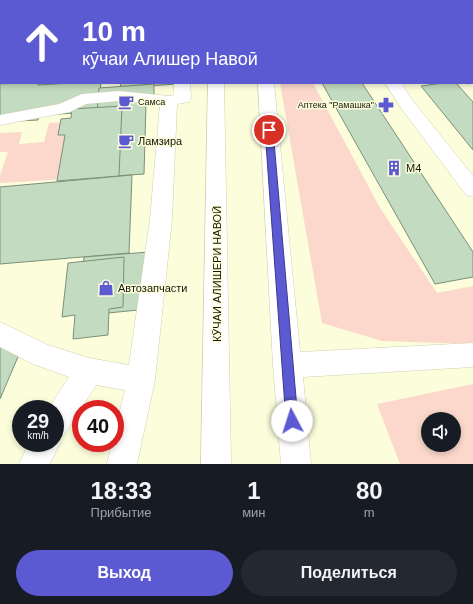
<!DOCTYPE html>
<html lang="ru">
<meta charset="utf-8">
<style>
:root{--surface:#171b24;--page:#242831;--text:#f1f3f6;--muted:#9ea1a6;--accent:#5c5ad2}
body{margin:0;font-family:Arial,sans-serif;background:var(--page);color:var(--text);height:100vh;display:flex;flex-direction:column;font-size:15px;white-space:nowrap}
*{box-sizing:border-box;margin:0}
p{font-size:13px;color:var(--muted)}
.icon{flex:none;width:22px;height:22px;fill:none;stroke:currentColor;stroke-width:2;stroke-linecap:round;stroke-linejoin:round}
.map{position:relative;height:464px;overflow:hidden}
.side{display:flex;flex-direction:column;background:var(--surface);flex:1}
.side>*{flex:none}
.banner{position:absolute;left:0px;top:0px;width:473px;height:84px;box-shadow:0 2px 6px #0003;background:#5c5ad2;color:#fff;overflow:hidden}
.tools{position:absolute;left:421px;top:412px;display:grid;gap:8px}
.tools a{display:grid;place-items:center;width:40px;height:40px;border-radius:50%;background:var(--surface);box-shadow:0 2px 6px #0003;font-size:20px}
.speed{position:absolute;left:12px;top:400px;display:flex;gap:8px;font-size:20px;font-weight:700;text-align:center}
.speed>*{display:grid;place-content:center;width:52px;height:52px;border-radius:50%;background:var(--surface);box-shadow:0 2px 6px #0003;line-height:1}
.speed small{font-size:10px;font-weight:400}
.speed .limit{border:6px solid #d22;background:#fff;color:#111}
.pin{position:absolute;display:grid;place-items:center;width:34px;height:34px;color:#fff;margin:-17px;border:2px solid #fff;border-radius:50%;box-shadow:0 1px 4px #0007}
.me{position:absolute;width:44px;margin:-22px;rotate:355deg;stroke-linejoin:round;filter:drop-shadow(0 0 3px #0008)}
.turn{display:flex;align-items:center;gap:14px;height:84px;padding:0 16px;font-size:18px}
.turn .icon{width:52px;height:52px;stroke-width:2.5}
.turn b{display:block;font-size:28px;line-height:34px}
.eta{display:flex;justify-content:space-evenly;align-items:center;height:68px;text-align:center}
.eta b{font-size:24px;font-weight:700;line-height:28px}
.button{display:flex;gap:8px;margin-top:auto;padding:8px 16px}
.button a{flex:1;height:46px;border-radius:24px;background:var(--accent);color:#fff;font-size:16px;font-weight:700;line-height:46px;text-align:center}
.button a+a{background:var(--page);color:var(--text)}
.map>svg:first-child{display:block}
.green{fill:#fbd8cb;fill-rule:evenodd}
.building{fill:#c3dbc1;stroke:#7a9178}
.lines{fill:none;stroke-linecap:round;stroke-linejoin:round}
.minor-casing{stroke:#cfd0af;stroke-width:1}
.minor{fill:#fff;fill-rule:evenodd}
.route{fill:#5c5ad2;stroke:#3c3a88}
.labels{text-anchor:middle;stroke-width:3;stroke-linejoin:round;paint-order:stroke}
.far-poi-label{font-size:9px;fill:#16160a;stroke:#fcfddb;text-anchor:start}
.poi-label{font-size:11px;fill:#16160a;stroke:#fcfddb;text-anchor:start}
.street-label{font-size:11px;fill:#16160a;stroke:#fcfddb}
</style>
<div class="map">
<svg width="473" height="464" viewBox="0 0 473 464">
<rect width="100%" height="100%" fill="#fcfddb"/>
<g class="green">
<polygon points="280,83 313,83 380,208 437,293 473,286 473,344 382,341 322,323"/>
<polygon points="70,122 68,179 0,183 0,175 8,152 0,152 0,133 22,132 19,144 44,142 49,123"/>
<path d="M473,384V464H400L377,404ZM428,419H454V445H428Z"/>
</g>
<g class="building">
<polygon points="56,0 106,0 56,1"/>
<polygon points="60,0 109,0 60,1"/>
<rect x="121" y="0" width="49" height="1"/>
<rect x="281" y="0" width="42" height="1"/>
<polygon points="343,0 399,0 400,1 344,1"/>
<polygon points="0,13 1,13 0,66"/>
<polygon points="472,29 473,30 473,76 472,75"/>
<polygon points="16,83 101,83 97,112 39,115 38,120 17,121 0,119 0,84"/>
<polygon points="38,83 72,83 38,85"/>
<polygon points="121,83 177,83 177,84 120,88"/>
<polygon points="322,83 362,83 473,252 473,277 435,284"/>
<polygon points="443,83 456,83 473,102 473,150 421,86"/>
<polygon points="154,84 154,103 146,104 144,174 69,179 77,133 72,134 75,115 97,114 99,88"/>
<polygon points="122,106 119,176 57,181 65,135 58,135 61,119 71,118 72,109"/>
<polygon points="132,175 129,253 0,264 0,187"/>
<polygon points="149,252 148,309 78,316 84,257"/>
<polygon points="124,257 123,307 109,309 108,335 73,339 75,315 62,317 68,263"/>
<polygon points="0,336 26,338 0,399"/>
</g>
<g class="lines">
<defs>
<g id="minor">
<rect x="173" y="0" width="14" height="1"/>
<rect x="198" y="0" width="14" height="1"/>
<rect x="240" y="0" width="14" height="1"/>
<polygon points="438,0 452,0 437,1"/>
<rect x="472" y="9" width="1" height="9"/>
<polygon points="472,75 473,75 473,86 466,83 472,83"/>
<polygon points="174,83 190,83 191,98 189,102 177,104 172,219 155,380 137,464 107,464 112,443 115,443 115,430 125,390 96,385 65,434 58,438 60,443 50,464 19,464 29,443 55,443 55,409 48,409 69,377 33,364 0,347 0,322 48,345 89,358 129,365 150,219 160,105 119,101 86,104 70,112 0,125 0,115 59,104 82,94 119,91 169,96 174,95"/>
<polygon points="208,83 224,83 231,464 201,464"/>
<polygon points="258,83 274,83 300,352 473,343 473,367 303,377 311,464 281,464 273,365"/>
<polygon points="385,83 401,83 413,101 473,176 473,197 466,195 401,108"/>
</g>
</defs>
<use href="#minor" class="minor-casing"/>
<use href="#minor" class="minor"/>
</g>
<polygon class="route" points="267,128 272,128 273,130 298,421 297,426 292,427 288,426 286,421 265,130"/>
<defs>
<symbol id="cafe-bare" viewBox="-9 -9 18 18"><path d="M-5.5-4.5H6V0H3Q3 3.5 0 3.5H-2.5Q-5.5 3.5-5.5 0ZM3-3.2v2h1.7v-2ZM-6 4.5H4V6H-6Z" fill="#5c5ad2" stroke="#fcfddb" stroke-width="2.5" paint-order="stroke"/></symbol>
<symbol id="pharmacy-bare" viewBox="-9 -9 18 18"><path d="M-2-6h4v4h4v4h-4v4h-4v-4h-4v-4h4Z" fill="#5c5ad2" stroke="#fcfddb" stroke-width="2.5" paint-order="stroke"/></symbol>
<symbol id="building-bare" viewBox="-9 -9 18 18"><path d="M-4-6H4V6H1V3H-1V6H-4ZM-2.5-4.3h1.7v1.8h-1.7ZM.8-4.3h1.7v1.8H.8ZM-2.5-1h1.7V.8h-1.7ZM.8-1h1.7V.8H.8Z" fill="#5c5ad2" stroke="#fcfddb" stroke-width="2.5" paint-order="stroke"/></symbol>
<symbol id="shop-bare" viewBox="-9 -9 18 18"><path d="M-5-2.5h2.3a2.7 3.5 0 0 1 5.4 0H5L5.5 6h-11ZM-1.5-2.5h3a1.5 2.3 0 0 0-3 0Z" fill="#5c5ad2" stroke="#fcfddb" stroke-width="2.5" paint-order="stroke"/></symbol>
</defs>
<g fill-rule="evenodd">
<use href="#cafe-bare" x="115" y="91" width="22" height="22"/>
<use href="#pharmacy-bare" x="375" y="94" width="22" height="22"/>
<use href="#cafe-bare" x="115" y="130" width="22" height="22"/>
<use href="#building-bare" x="383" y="157" width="22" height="22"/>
<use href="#shop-bare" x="95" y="277" width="22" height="22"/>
</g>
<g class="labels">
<g class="far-poi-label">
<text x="138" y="105">Самса</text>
<text x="374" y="108" text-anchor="end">Аптека "Рамашка"</text>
</g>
<g class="poi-label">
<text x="138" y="145">Ламзира</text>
<text x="406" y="172">М4</text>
<text x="118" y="292">Автозапчасти</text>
</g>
<g class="street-label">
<text transform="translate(217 274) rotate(-90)" y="4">КӮЧАИ АЛИШЕРИ НАВОӢ</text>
</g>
</g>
</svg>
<div class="tools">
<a><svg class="icon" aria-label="sound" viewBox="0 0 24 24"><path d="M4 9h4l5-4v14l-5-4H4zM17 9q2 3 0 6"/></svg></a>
</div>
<div class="speed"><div>29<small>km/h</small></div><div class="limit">40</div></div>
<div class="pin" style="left:269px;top:130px;background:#d93025"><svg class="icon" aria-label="arrive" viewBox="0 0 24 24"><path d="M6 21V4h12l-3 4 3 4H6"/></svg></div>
<svg class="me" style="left:292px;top:421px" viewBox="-20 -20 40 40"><circle r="19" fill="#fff"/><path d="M0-13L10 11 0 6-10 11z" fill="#5c5ad2"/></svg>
<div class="banner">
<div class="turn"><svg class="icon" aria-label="ahead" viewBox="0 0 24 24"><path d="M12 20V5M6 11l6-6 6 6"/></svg><div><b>10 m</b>кӯчаи Алишер Навоӣ</div></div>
</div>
</div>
<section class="side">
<div class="eta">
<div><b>18:33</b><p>Прибытие</p></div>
<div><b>1</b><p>мин</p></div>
<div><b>80</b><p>m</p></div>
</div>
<div class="button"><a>Выход</a><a>Поделиться</a></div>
</section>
